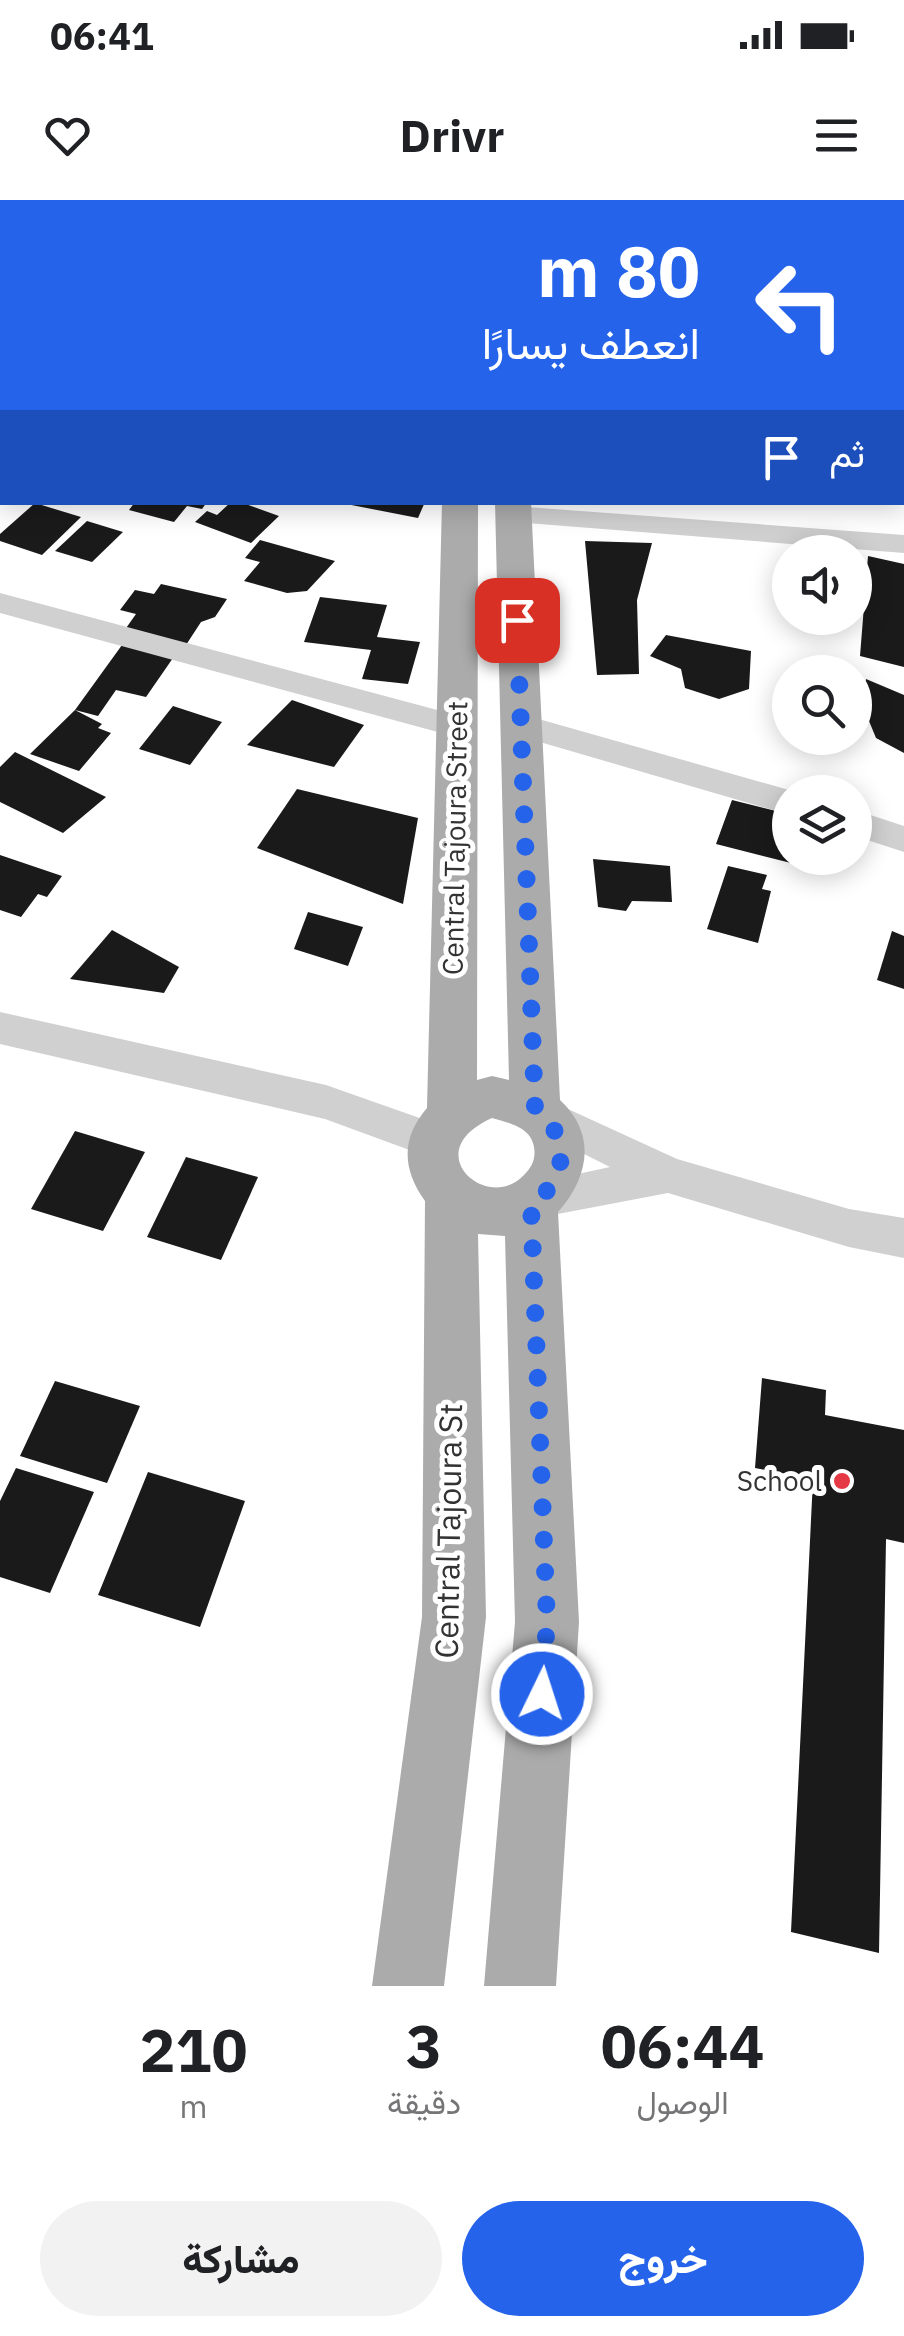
<!DOCTYPE html>
<html lang="ar">
<meta charset="utf-8">
<style>
:root{--surface:#fff;--page:#f2f2f2;--text:#202124;--muted:#757577;--accent:#2563eb}
body{margin:0;font-family:"IBM Plex Sans",Vazirmatn,sans-serif;background:var(--page);color:var(--text);direction:rtl;height:100vh;display:flex;flex-direction:column;font-size:38px;white-space:nowrap}
*{box-sizing:border-box;margin:0}
p{font-size:32px;color:var(--muted)}
.icon{flex:none;width:55px;height:55px;fill:none;stroke:currentColor;stroke-width:2;stroke-linecap:round;stroke-linejoin:round}
.map{position:relative;height:1786px;overflow:hidden;direction:ltr}
.side{display:flex;flex-direction:column;background:var(--surface);flex:1}
.side>*{flex:none}
.hud{position:absolute;left:0px;top:0px;width:905px;height:305px;box-shadow:0 5px 25px #0003;direction:rtl;background:#2563eb;color:#fff;overflow:hidden}
.fabs{position:absolute;left:772px;top:335px;display:grid;gap:20px}
.fabs a{display:grid;place-items:center;width:100px;height:100px;border-radius:50%;background:var(--surface);box-shadow:0 5px 25px #0003;font-size:50px}
.pin{position:absolute;display:grid;place-items:center;width:85px;height:85px;color:#fff;margin:-42px;border-radius:20px;box-shadow:0 5px 15px #0006}
.me{position:absolute;width:110px;margin:-55px;rotate:4deg;stroke-linejoin:round;filter:drop-shadow(0 0 8px #0008)}
.turn{display:flex;align-items:center;gap:35px;height:210px;padding:0 40px;font-size:45px}
.turn .icon{width:130px;height:130px;stroke-width:2.5}
.turn b{display:block;font-size:70px;line-height:85px}
.then{display:flex;align-items:center;height:95px;padding:0 40px;background:#0003;gap:20px;font-size:38px}
.eta{display:flex;justify-content:space-evenly;align-items:center;height:170px;text-align:center}
.eta b{font-size:60px;font-weight:800;line-height:70px}
.primary-button{display:flex;gap:20px;margin-top:auto;padding:20px 40px}
.primary-button a{flex:1;height:115px;border-radius:60px;background:var(--accent);color:#fff;font-size:40px;font-weight:800;line-height:115px;text-align:center}
.primary-button a+a{background:var(--page);color:var(--text)}
.status{display:flex;justify-content:space-between;align-items:center;height:70px;padding:0 50px;background:var(--surface);direction:ltr}
.status svg{height:28px;fill:currentColor}
header{display:flex;justify-content:space-between;align-items:center;height:130px;padding:0 40px;background:var(--surface);font-size:45px;font-weight:800}
.map>svg:first-child{display:block}
.building{fill:#1a1a1a}
.lines{fill:none;stroke-linecap:round;stroke-linejoin:round}
.minor{fill:#d0d0d0;fill-rule:evenodd}
.major{fill:#ababab;fill-rule:evenodd}
.route{stroke:#2563eb;stroke-width:18;stroke-dasharray:0 32.4}
.poi-dot{fill:#e63946;stroke:#fff;stroke-width:4}
.labels{text-anchor:middle;stroke-width:10;stroke-linejoin:round;paint-order:stroke}
.street-label{font-size:28px;fill:#333;stroke:#fff}
.poi-label{font-size:28px;fill:#333;stroke:#fff;text-anchor:end}
.near-street-label{font-size:32px;fill:#333;stroke:#fff}
</style>
<div class="status"><b>06:41</b><svg viewBox="0 0 49 12"><path d="M0 12V9h3v3zM5 12V6h3v6zM10 12V3h3v9zM15 12V0h3v12zM26 1h20v11H26zM47 4h2v5h-2z"/></svg></div>
<header><svg class="icon" aria-label="menu" viewBox="0 0 24 24"><path d="M4 6h16M4 12h16M4 18h16"/></svg>Drivr<svg class="icon" aria-label="heart" viewBox="0 0 24 24"><path d="M12 20l-8-8c-3-5 5-10 8-4 3-6 11-1 8 4z"/></svg></header>
<div class="map">
<svg width="904" height="1786" viewBox="0 0 904 1786">
<rect width="100%" height="100%" fill="#fff"/>
<g class="building">
<polygon points="135,302 207,302 202,309 187,306 174,322 129,310"/>
<polygon points="231,302 240,302 279,316 251,343 195,322 207,311 217,315"/>
<polygon points="336,302 425,302 418,318"/>
<polygon points="35,303 81,317 42,355 0,341 0,334"/>
<polygon points="87,321 123,332 92,362 55,351"/>
<polygon points="260,340 335,361 307,391 287,393 244,381 260,362 245,358"/>
<polygon points="585,341 652,343 637,400 639,474 597,475"/>
<polygon points="868,356 904,364 904,467 860,456"/>
<polygon points="161,384 227,399 215,417 201,422 186,445 124,431 136,414 120,410 135,390 154,394"/>
<polygon points="320,397 387,405 377,437 420,442 408,484 362,479 371,450 304,442"/>
<polygon points="666,435 751,451 749,489 719,499 685,488 681,469 650,456"/>
<polygon points="122,445 173,458 146,497 116,490 98,516 75,510 102,524 98,528 111,533 79,571 30,554 75,510"/>
<polygon points="866,479 904,495 904,553 876,538 862,504"/>
<polygon points="292,500 364,525 334,567 247,545"/>
<polygon points="173,506 222,522 190,565 139,549"/>
<polygon points="15,552 106,597 63,633 0,602 0,567"/>
<polygon points="297,589 418,618 403,704 257,648"/>
<polygon points="732,600 784,613 781,629 790,631 790,658 800,658 799,665 716,644"/>
<polygon points="0,655 62,676 47,697 38,694 21,717 0,710"/>
<polygon points="593,659 670,666 672,702 632,701 626,711 598,707"/>
<polygon points="728,666 767,675 762,689 771,691 758,743 707,729"/>
<polygon points="308,712 363,727 348,766 294,749"/>
<polygon points="112,730 179,767 164,793 70,779"/>
<polygon points="892,731 904,736 904,789 877,780"/>
<polygon points="75,931 145,952 103,1031 31,1009"/>
<polygon points="186,957 258,977 221,1060 147,1037"/>
<polygon points="762,1178 826,1190 825,1215 904,1230 904,1343 886,1339 879,1753 791,1732 813,1279 755,1268"/>
<polygon points="55,1181 140,1206 107,1283 20,1256"/>
<polygon points="16,1268 94,1292 50,1393 0,1377 0,1301"/>
<polygon points="148,1272 245,1301 200,1427 98,1395"/>
</g>
<g class="lines">
<g class="minor">
<polygon points="883,0 904,0 904,9 902,2"/>
<rect x="902" y="97" width="2" height="18"/>
<rect x="902" y="149" width="2" height="16"/>
<rect x="0" y="201" width="2" height="16"/>
<polygon points="513,306 904,335 904,353 503,321 499,315 503,309"/>
<polygon points="0,393 456,515 468,518 472,526 468,534 456,537 0,413"/>
<polygon points="521,514 796,592 790,592 790,615 509,533 505,525 509,517"/>
<polygon points="855,610 904,626 904,652 855,636"/>
<polygon points="0,812 326,885 448,928 454,941 448,954 434,959 325,919 0,844"/>
<polygon points="544,898 677,959 849,1009 904,1018 904,1058 849,1047 668,993 542,1017 527,1011 521,998 527,985 610,967 530,927 524,915 530,903"/>
</g>
<g class="major">
<rect x="446" y="0" width="28" height="2"/>
<rect x="485" y="0" width="28" height="2"/>
<path d="M442,302H478L477,880L492,876L509,880L495,302H531L560,900C597,934 589,977 558,1012L579,1422L556,1786H484L515,1422L505,1036L478,1034L486,1417L444,1786H372L422,1417L425,1001C402,969 401,938 427,908ZM492,918C509,923 531,927 534,947C536,959 532,967 524,975C488,1014 416,952 492,918Z"/>
</g>
</g>
<g class="lines">
<path class="route" d="M517,420L535,908C571,936 569,980 531,1004L547,1422L542,1494"/>
</g>
<circle class="poi-dot" cx="842" cy="1281" r="10"/>
<g class="labels">
<g class="street-label">
<text transform="translate(455 638) rotate(-89)" y="10">Central Tajoura Street</text>
</g>
<g class="poi-label">
<text x="822" y="1291">School</text>
</g>
<g class="near-street-label">
<text transform="translate(449 1331) rotate(-89)" y="11">Central Tajoura St</text>
</g>
</g>
</svg>
<div class="fabs">
<a><svg class="icon" aria-label="sound" viewBox="0 0 24 24"><path d="M4 9h4l5-4v14l-5-4H4zM17 9q2 3 0 6"/></svg></a>
<a><svg class="icon" aria-label="search" viewBox="0 0 24 24"><circle cx="10" cy="10" r="6"/><path d="M15 15l6 6"/></svg></a>
<a><svg class="icon" aria-label="layers" viewBox="0 0 24 24"><path d="M12 4l9 5-9 5-9-5zM3 14l9 5 9-5"/></svg></a>
</div>
<div class="pin" style="left:517px;top:420px;background:#d93025"><svg class="icon" aria-label="arrive" viewBox="0 0 24 24"><path d="M6 21V4h12l-3 4 3 4H6"/></svg></div>
<svg class="me" style="left:542px;top:1494px" viewBox="-20 -20 40 40"><circle r="17" fill="#2563eb" stroke="#fff" stroke-width="3"/><path d="M0-11L8 9 0 5-8 9z" fill="#fff"/></svg>
<div class="hud">
<div class="turn"><svg class="icon" aria-label="left" viewBox="0 0 24 24"><path d="M17 20v-9H6M10 6l-5 5 5 5"/></svg><div><b>80 m</b>انعطف يسارًا</div></div>
<div class="then">ثم<svg class="icon" aria-label="arrive" viewBox="0 0 24 24"><path d="M6 21V4h12l-3 4 3 4H6"/></svg></div>
</div>
</div>
<section class="side">
<div class="eta">
<div><b>06:44</b><p>الوصول</p></div>
<div><b>3</b><p>دقيقة</p></div>
<div><b>210</b><p>m</p></div>
</div>
<div class="primary-button"><a>خروج</a><a>مشاركة</a></div>
</section>
